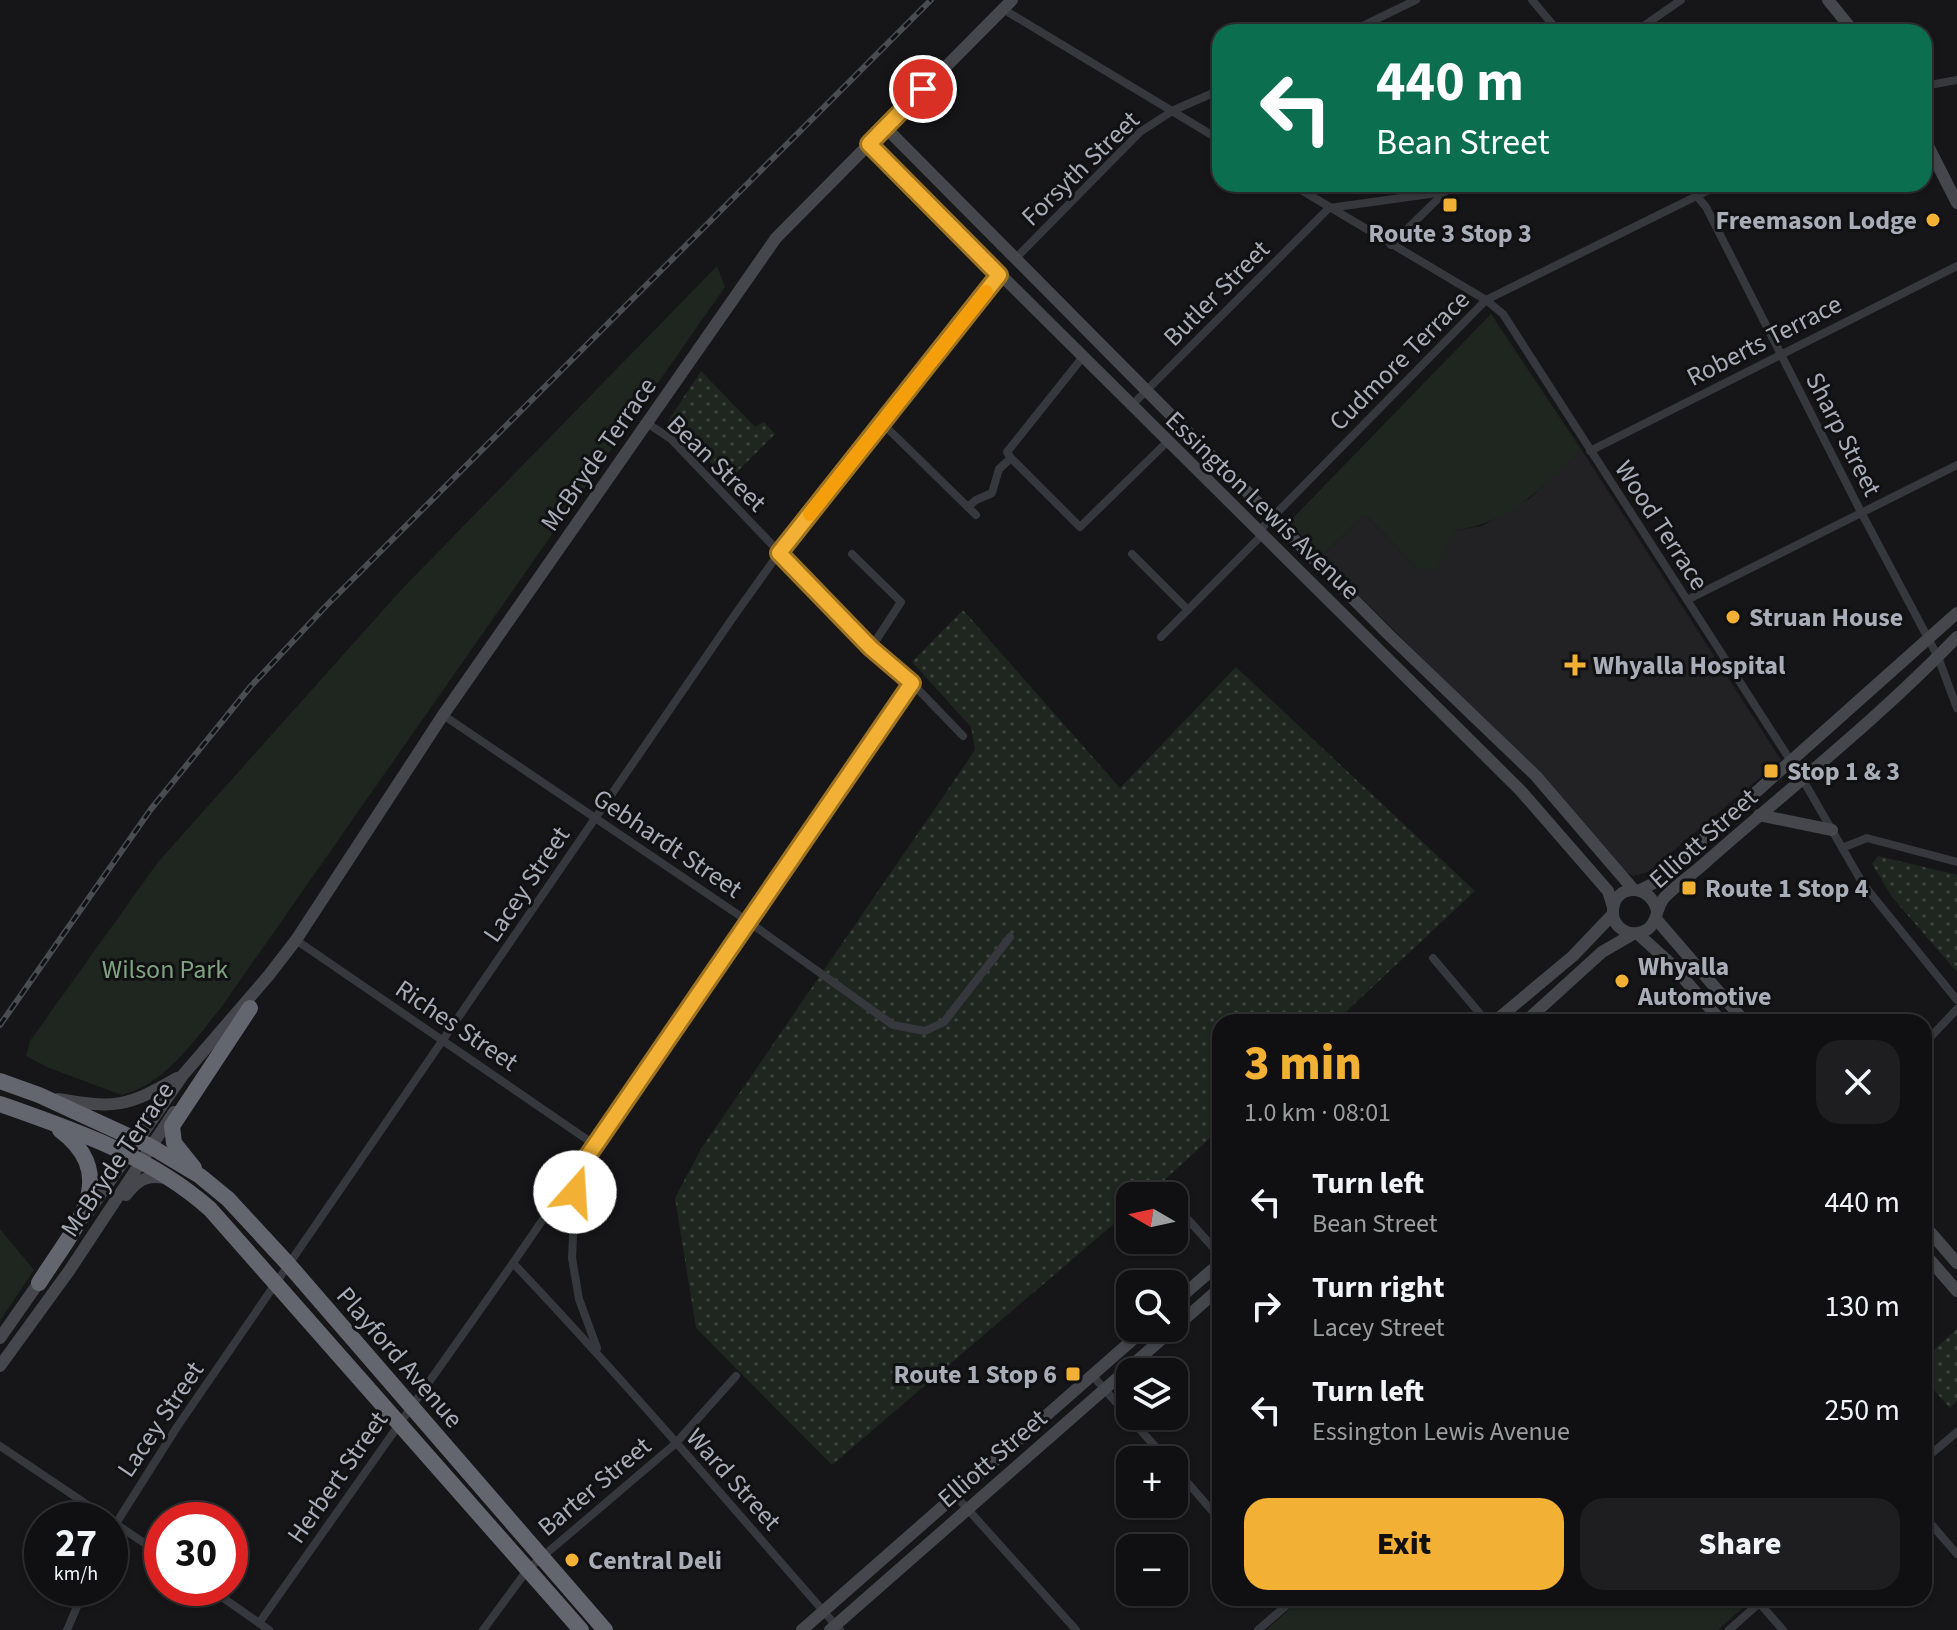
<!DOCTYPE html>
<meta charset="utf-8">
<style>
:root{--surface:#101012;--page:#1e1e20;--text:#f1f3f6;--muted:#9c9d9f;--line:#303032;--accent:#f2b134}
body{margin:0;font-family:"Source Sans 3",sans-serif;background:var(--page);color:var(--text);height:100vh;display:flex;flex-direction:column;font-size:30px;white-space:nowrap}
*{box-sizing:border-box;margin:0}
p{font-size:26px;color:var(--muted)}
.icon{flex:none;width:44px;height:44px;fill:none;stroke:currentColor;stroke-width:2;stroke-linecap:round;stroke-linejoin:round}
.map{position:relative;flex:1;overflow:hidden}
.sheet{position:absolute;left:1212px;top:1014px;width:720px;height:592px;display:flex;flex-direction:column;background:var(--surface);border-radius:24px;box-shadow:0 2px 6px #0004,0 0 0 2px var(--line)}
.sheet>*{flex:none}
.top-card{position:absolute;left:1212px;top:24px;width:720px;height:168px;border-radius:24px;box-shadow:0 2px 6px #0004,0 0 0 2px var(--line);background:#0b6e4f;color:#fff;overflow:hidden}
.needle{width:52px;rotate:279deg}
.fabs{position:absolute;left:1116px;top:1182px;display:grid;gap:16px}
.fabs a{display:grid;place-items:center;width:72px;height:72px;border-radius:16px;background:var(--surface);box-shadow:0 2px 6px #0004,0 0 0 2px var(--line);font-size:40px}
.speed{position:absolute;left:24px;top:1502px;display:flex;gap:16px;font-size:40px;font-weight:700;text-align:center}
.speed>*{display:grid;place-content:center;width:104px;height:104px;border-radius:50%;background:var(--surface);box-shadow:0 2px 6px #0004,0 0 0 2px var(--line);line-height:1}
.speed small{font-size:20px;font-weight:400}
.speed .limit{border:12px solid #d22;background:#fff;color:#111}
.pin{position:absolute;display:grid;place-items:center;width:68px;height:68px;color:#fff;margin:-34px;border:4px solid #fff;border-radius:50%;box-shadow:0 2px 8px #0007}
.me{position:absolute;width:88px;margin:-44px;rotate:19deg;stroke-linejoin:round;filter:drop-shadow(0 0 6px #0008)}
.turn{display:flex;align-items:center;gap:28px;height:168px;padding:0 32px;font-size:36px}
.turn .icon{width:104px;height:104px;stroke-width:2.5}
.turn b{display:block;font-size:56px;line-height:68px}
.round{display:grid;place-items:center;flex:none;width:84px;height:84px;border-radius:24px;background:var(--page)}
.headline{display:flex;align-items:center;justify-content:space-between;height:136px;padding:0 32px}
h1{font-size:48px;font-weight:800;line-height:60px;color:var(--accent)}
.cta{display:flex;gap:16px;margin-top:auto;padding:16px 32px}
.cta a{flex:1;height:92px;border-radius:24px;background:var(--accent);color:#111;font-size:32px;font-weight:800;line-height:92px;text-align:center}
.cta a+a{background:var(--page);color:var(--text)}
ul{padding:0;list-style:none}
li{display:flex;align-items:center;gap:24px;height:104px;padding:0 32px}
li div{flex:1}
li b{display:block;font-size:30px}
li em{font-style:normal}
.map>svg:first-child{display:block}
.built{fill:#222225}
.grass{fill:url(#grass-dots)}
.park{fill:#1e261f}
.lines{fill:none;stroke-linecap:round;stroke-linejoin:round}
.street{stroke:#37383d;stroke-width:8}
.secondary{stroke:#45474d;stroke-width:12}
.highway{stroke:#63666e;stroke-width:16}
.rail-casing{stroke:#4a4c52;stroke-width:6}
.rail{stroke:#111113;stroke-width:3;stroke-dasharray:9;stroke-linecap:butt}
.route-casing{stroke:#9d7322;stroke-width:20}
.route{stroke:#f2b134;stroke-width:14}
.slow{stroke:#f59e0b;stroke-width:14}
.poi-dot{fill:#f2b134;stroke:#111113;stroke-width:3}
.labels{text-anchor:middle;stroke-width:6;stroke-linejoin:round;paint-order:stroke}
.street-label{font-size:26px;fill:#a8adb8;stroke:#111113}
.poi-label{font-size:26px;font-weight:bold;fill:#a8adb8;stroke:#111113;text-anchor:start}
.park-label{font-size:26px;fill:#7fa381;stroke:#111113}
</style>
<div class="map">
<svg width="1957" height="1630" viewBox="0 0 1957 1630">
<defs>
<pattern id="grass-dots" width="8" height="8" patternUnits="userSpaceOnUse" patternTransform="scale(2)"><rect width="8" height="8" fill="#1e261f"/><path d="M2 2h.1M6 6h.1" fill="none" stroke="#3c433d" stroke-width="1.8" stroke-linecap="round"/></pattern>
</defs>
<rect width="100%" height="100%" fill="#161618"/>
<polygon class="built" points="1581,449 1781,760 1648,872 1633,876 1626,872 1528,763 1320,557 1365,514 1418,569 1454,531 1482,526 1530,498"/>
<g class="grass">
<polygon points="701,371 755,427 764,422 775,434 729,480 668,421"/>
<polygon points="963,610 1120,788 1236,667 1475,891 1335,1022 1220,1022 1220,1129 1147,1196 1130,1196 1130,1210 832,1465 696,1328 675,1198 701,1149 975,750 971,727 912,662"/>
<polygon points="1878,856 1957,875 1957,972 1892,897 1872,864"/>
<polygon points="1957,1329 1957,1401 1950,1408 1924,1379 1924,1359"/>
</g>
<g class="park">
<path d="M717,266L725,287L220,1009C199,1034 179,1064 151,1082C143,1088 132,1091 122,1095L49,1068L26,1056L30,1041L158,862L402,589Z"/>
<path d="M1491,314L1581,449C1540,489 1513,521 1454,531L1436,570L1418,569L1365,514L1320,557L1289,522Z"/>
<polygon points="0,1229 34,1270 0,1321"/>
<polygon points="1302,1598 1746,1598 1749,1602 1718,1630 1266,1630"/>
</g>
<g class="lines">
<g class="street">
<polyline points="1532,0 1559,32"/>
<polyline points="1003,9 1220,140"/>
<polyline points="1350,32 1416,0"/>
<polyline points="1635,32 1681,0"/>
<polyline points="1924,86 1957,80"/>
<polyline points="1291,184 1486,300 1503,314 1803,780 1863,884 1957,1000"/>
<polyline points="1687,184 1706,207 1861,512 1938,657 1957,708"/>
<polyline points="1391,245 1453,184"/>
<polyline points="1015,259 1140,132 1174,110 1220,90"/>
<polyline points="1082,358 1007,452 1011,458 1080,527 1167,442"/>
<polyline points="1131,406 1329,208 1444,192"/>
<polyline points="647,423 671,439 871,648 912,683 963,736"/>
<polyline points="882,423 976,515"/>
<polyline points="1590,451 1957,266"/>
<polyline points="968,507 976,500 992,493 999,469 1011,458"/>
<polyline points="1258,532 1486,300 1721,184"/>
<polyline points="852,554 901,602 871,648"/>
<polyline points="1132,554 1188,610"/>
<polyline points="1687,600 1957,465"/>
<polyline points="1161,637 1261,536"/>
<polyline points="443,715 749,922 893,1025 925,1031 944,1022 1010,937"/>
<polyline points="1842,848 1867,838 1957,862"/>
<polyline points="296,940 595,1145"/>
<polyline points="1433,958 1487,1022"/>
<polyline points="1924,1044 1957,1009"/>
<polyline points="576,1174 572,1258 579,1299 597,1348"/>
<polyline points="1166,1195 1167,1196"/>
<polyline points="1174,1204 1220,1255"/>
<path d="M513,1263C626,1382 732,1507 840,1630"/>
<polyline points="1092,1375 1167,1460"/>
<polyline points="0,1446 162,1555"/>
<polyline points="1924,1460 1957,1432"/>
<polyline points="1174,1467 1220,1520"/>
<polyline points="955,1495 1076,1630"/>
<polyline points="1924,1516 1957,1554"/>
<polyline points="110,1533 177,1427 734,616 779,553 999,275"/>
<polyline points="209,1588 269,1630"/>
<polyline points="1755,1598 1783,1630"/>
<polyline points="259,1623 513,1263 912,683"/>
<polyline points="67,1630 85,1588"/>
<polyline points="483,1630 528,1569 675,1444 736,1376"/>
<polyline points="1258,1630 1295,1598"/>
<polyline points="1729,1630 1765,1598"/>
</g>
<g class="secondary">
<polyline points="1828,0 1854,32"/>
<polyline points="885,127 1387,633 1536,776 1633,889"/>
<polyline points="1924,138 1957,203"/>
<polyline points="869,144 1521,791 1608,891 1613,907"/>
<polyline points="1759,815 1832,830"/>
<polyline points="1640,890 1654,883 1957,613"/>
<path d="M1657,911C1651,883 1614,883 1613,911C1612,926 1627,937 1642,932C1658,927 1655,909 1664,898C1676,885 1693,874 1706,862C1790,788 1879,718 1957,637"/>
<polyline points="1656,919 1745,1022"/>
<polyline points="1638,934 1670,963 1722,1022"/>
<polyline points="1494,1022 1573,956 1613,914"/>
<polyline points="1525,1022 1602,952 1633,934"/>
<path d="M58,1099C115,1109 127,1107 177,1078"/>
<path d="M126,1195C137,1181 147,1174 164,1178"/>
<polyline points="85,1217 183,1075 269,975 296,940 443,715 776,238 1012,0"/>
<polyline points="1924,1225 1957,1263"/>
<polyline points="1924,1253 1957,1291"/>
<polyline points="1174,1303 1220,1263"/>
<polyline points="0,1338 42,1278"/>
<polyline points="0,1366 69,1271 174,1112"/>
<polyline points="802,1630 1146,1328"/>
<polyline points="830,1630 1220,1288"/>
</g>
<g class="highway">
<polyline points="0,1081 39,1095 150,1146 200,1176 228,1199 289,1265 605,1630"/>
<path d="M0,1104C74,1130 151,1156 210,1209L581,1630"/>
<polyline points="194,1168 174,1143 172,1126 250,1008"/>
<path d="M39,1283C71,1232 124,1178 60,1130"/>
</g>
<defs>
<polyline id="rail" points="0,1025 151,809 251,686 326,606 931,0"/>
</defs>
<use href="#rail" class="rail-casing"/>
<use href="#rail" class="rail"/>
</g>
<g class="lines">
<defs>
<polyline id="route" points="575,1192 576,1173 912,683 871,648 779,553 999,275 869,144 923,89"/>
</defs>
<use href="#route" class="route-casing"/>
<use href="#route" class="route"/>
<polyline class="slow" points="810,514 986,292"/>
</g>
<g class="poi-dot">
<rect x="1442" y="197" width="16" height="16" rx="4"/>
<circle cx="1933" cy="220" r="8"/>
<circle cx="1733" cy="617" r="8"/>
<path d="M1571 653h8v8h8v8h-8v8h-8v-8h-8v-8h8z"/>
<rect x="1763" y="763" width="16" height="16" rx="4"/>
<rect x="1681" y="880" width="16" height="16" rx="4"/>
<circle cx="1622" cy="981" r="8"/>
<rect x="1065" y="1366" width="16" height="16" rx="4"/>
<circle cx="572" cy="1560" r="8"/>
</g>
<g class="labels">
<g class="street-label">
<text transform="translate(1080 168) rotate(-44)" y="9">Forsyth Street</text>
<text transform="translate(1216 293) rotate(-45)" y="9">Butler Street</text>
<text transform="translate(1764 340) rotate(-27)" y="9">Roberts Terrace</text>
<text transform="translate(1399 360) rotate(-45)" y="9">Cudmore Terrace</text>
<text transform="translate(1844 434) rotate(63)" y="9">Sharp Street</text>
<text transform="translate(598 454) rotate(-55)" y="9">McBryde Terrace</text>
<text transform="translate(717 463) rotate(44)" y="9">Bean Street</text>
<text transform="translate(1263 505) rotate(44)" y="9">Essington Lewis Avenue</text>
<text transform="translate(1662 525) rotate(57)" y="9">Wood Terrace</text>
<text transform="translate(1703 838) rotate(-42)" y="9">Elliott Street</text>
<text transform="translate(668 843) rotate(34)" y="9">Gebhardt Street</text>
<text transform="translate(526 884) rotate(-56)" y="9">Lacey Street</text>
<text transform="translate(457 1025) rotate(34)" y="9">Riches Street</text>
<text transform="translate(117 1159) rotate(-56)" y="9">McBryde Terrace</text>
<text transform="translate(400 1357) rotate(49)" y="9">Playford Avenue</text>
<text transform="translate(160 1419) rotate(-56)" y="9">Lacey Street</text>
<text transform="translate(992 1458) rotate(-41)" y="9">Elliott Street</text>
<text transform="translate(337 1477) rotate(-55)" y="9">Herbert Street</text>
<text transform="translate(734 1479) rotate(48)" y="9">Ward Street</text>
<text transform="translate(594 1486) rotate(-40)" y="9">Barter Street</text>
</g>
<g class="poi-label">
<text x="1917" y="229" text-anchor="end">Freemason Lodge</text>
<text x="1450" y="242" text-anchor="middle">Route 3 Stop 3</text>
<text x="1749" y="626">Struan House</text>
<text x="1593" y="674">Whyalla Hospital</text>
<text x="1787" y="780">Stop 1 &amp; 3</text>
<text x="1705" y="897">Route 1 Stop 4</text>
<text x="1638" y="975">Whyalla<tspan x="1638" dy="30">Automotive</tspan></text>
<text x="1057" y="1383" text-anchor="end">Route 1 Stop 6</text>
<text x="588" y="1569">Central Deli</text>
</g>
<g class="park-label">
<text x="165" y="978">Wilson Park</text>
</g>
</g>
</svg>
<div class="fabs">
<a><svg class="needle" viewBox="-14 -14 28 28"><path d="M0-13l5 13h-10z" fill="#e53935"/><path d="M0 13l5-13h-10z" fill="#9c9d9f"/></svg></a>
<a><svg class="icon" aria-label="search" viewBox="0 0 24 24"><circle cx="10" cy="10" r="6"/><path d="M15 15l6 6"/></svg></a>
<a><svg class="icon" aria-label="layers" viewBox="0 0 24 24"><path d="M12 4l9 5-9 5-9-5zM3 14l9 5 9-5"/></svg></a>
<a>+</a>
<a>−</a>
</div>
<div class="speed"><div>27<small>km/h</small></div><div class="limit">30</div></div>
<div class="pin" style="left:923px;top:89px;background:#d93025"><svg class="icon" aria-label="arrive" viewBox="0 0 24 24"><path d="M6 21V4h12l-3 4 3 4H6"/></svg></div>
<svg class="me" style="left:575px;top:1192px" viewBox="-20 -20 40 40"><circle r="19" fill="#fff"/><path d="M0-13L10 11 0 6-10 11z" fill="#f2b134"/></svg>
<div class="top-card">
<div class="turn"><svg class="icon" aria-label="left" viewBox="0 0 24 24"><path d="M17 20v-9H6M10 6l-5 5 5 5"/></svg><div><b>440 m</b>Bean Street</div></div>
</div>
<section class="sheet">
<div class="headline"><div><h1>3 min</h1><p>1.0 km · 08:01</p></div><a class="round"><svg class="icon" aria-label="close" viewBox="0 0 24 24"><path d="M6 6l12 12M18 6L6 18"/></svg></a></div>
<ul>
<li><svg class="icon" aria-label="left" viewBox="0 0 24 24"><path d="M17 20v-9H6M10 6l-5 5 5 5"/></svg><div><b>Turn left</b><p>Bean Street</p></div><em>440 m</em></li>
<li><svg class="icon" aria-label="right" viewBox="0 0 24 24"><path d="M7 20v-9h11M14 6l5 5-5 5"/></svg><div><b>Turn right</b><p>Lacey Street</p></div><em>130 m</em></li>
<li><svg class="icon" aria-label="left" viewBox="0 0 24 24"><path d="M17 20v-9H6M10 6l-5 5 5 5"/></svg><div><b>Turn left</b><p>Essington Lewis Avenue</p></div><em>250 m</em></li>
</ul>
<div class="cta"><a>Exit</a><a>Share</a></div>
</section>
</div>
